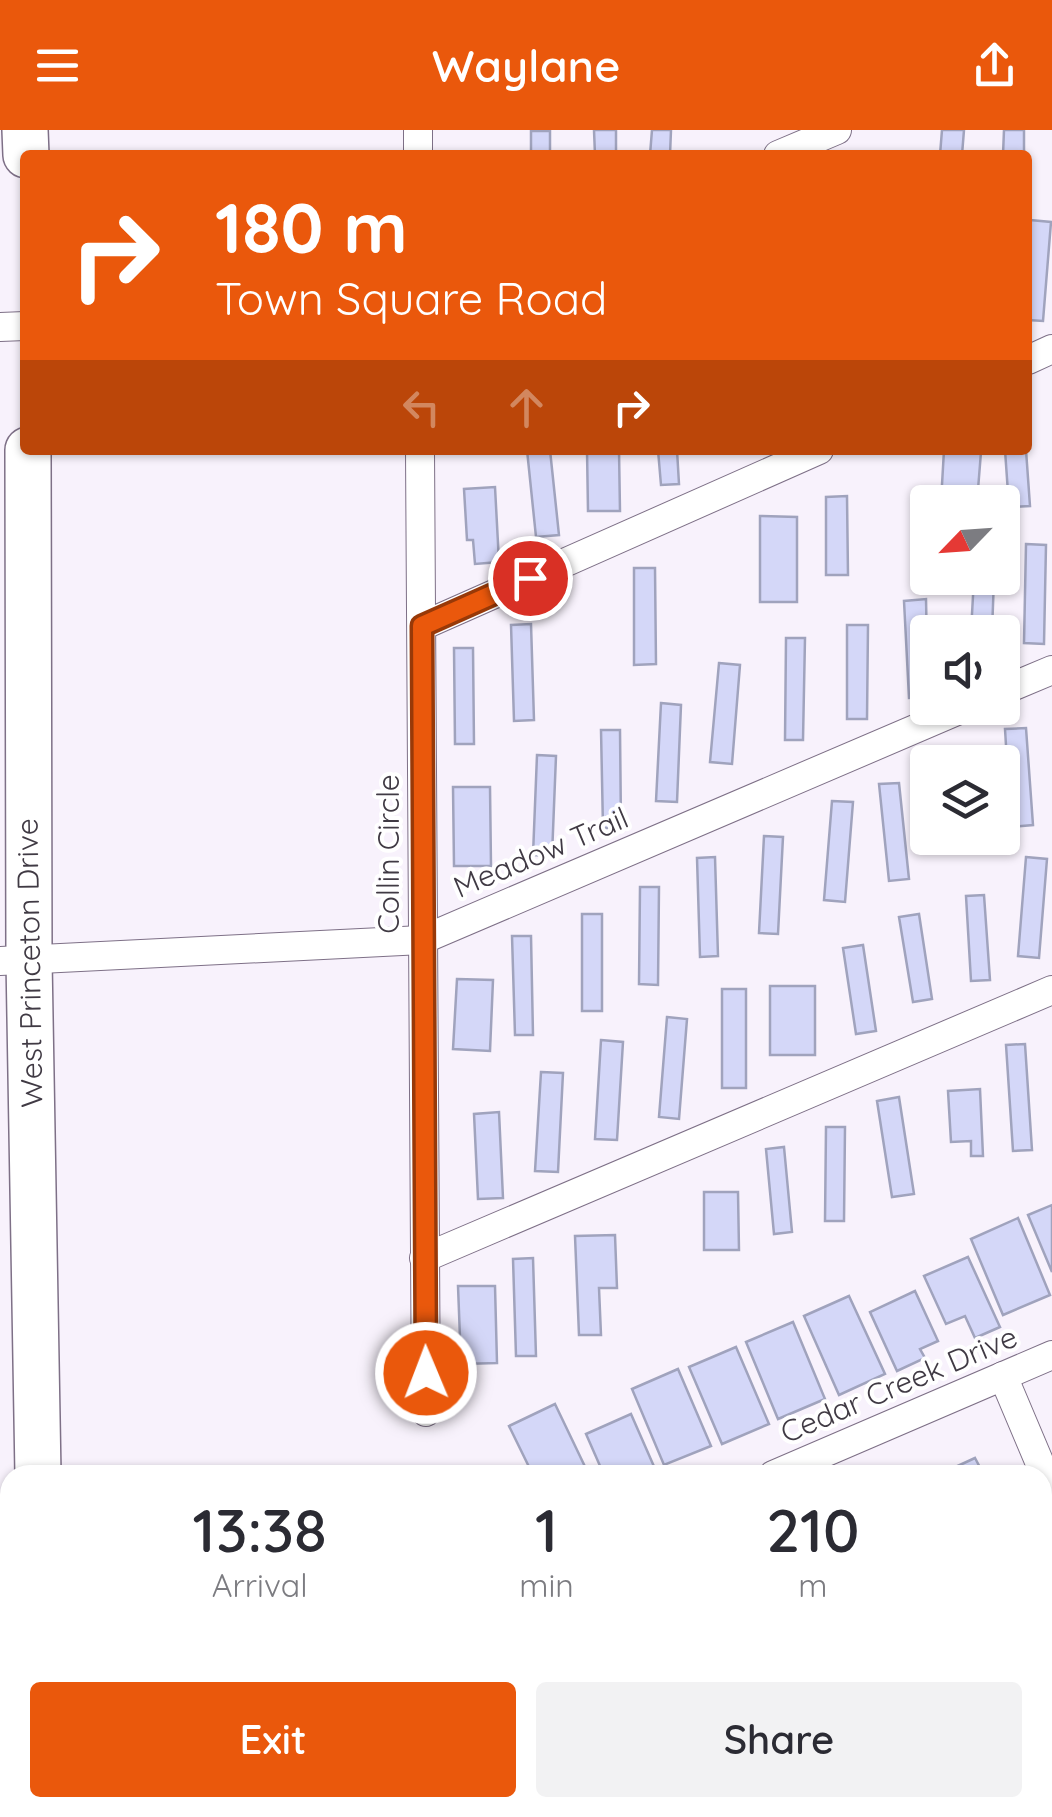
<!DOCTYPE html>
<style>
:root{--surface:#fff;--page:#f2f2f3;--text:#2b2b33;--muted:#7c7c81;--accent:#ea580c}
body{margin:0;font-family:Quicksand,sans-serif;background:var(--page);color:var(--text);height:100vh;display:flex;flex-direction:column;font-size:38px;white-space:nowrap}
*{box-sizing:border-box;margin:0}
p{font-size:32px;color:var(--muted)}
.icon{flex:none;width:55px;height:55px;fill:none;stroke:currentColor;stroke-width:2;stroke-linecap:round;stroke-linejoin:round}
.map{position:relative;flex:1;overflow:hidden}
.panel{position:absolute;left:0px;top:1335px;width:1052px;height:352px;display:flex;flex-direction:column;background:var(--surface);border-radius:30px 30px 0 0;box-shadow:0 2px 8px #0004}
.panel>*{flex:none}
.hud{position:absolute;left:20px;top:20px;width:1012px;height:305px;border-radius:10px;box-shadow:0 2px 8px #0004;background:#ea580c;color:#fff;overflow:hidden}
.needle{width:65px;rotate:245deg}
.tools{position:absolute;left:910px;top:355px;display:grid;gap:20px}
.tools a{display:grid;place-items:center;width:110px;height:110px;border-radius:10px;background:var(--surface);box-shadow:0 2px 8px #0004;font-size:50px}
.pin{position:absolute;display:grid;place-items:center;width:85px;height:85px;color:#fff;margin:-42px;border:5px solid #fff;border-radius:50%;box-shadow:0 2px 10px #0007}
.me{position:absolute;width:110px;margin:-55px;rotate:359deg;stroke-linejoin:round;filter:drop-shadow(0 0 8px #0008)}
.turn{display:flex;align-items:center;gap:35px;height:210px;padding:0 30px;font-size:45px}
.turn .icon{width:130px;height:130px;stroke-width:2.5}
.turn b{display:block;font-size:70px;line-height:85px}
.lanes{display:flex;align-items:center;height:95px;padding:0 30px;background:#0003;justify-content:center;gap:50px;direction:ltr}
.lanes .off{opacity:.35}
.eta{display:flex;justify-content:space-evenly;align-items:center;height:170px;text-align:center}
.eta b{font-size:60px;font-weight:600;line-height:70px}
.cta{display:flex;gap:20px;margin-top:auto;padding:20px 30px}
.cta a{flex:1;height:115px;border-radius:10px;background:var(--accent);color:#fff;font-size:40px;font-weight:600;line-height:115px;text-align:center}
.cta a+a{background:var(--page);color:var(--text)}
header{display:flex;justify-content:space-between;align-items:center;height:130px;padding:0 30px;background:var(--accent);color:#fff;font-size:45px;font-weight:600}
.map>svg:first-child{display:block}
.building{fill:#d4d7f8;stroke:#a0a3bd;stroke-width:2.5}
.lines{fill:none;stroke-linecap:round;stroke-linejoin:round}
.minor-casing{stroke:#7e7087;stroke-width:30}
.trunk-casing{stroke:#7e7087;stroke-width:48}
.minor{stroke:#fff;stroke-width:28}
.trunk{stroke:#fff;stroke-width:45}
.route-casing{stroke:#983908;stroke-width:25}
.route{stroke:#ea580c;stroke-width:18}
.labels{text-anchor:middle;stroke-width:8;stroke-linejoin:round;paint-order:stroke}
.street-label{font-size:30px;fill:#403a44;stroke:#fff}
</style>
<header><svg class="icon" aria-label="menu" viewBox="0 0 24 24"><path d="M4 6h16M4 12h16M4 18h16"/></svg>Waylane<svg class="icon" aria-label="share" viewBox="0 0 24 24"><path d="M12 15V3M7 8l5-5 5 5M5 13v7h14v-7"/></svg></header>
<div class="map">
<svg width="1052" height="1687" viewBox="0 0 1052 1687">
<rect width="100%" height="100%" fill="#f8f2fc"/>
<g class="building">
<polygon points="594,0 616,0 616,25 595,25"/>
<polygon points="652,0 671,0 670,25 650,25"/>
<polygon points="942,0 964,0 962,25 940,25"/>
<polygon points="1004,0 1024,0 1024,25 1003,25"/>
<rect x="531" y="1" width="19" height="24"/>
<polygon points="1030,90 1051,92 1043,191 1028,190"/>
<polygon points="527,320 550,320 559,405 536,407"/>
<polygon points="587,320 619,320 620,381 588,381"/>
<polygon points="658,320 677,320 679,354 661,355"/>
<polygon points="944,320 981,322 977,372 941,372"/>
<polygon points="1005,320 1026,320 1030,376 1009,377"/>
<polygon points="495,357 499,432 475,434 473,410 467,410 464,359"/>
<polygon points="847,366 848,445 826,445 826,367"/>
<polygon points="760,386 797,387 797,472 760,472"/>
<polygon points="1026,414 1046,415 1044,514 1024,513"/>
<polygon points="634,438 655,438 656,534 634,535"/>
<polygon points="974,448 994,448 992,502 971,502"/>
<polygon points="926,469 928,567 909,568 904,471"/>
<polygon points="531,494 534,590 514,591 511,495"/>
<polygon points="847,495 868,495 867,589 847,589"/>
<polygon points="786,508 805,508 803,610 785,610"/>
<polygon points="454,518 473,518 474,614 455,614"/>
<polygon points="719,533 740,535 732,634 710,632"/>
<polygon points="661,573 681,575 677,672 656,671"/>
<polygon points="1026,598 1033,695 1011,697 1005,599"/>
<polygon points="601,600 620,600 621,698 603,698"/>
<polygon points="537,625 556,626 552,726 533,725"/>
<polygon points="899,653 909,749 889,751 879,654"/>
<polygon points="453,657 490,657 491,736 454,736"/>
<polygon points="832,671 853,672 845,772 824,770"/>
<polygon points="764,706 783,707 778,804 759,803"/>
<polygon points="946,708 966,708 964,723 945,722"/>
<polygon points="715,727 718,826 700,827 697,728"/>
<polygon points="1026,727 1047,729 1039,828 1018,826"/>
<polygon points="640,757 659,757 658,855 639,854"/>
<polygon points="984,765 990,850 971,851 966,766"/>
<rect x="582" y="784" width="20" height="97"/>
<polygon points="919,784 932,869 913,872 899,787"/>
<polygon points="512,806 531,806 533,905 515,905"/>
<polygon points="863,815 876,901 856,904 843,818"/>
<polygon points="457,849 493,850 490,921 453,919"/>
<rect x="770" y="856" width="45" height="69"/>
<rect x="722" y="859" width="24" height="99"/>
<polygon points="667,887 687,889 679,989 659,987"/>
<polygon points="601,910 623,912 617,1010 595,1009"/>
<polygon points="1025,914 1032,1020 1013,1021 1006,915"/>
<polygon points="541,942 563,943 558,1042 535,1041"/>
<polygon points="980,959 983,1026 971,1026 971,1011 951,1012 948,961"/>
<polygon points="899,967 914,1064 892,1067 877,971"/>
<polygon points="499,982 503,1068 478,1069 474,984"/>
<polygon points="826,997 845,997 844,1091 825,1091"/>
<polygon points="784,1017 792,1102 774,1104 766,1019"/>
<polygon points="704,1062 738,1062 739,1120 704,1120"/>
<polygon points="1052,1075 1052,1142 1028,1085"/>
<polygon points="1018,1088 1050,1165 1003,1185 971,1109"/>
<polygon points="615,1105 617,1158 599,1158 601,1205 579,1205 575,1106"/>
<polygon points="968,1127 1000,1197 975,1208 965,1186 946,1194 924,1146"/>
<polygon points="533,1128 536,1226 516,1226 513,1129"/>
<polygon points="458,1156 495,1156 497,1233 461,1234"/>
<polygon points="915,1161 938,1211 920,1219 925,1228 897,1241 870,1182"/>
<polygon points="849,1166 885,1244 839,1265 804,1186"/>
<polygon points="793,1192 825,1269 778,1289 746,1212"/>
<polygon points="736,1217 769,1294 722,1314 689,1237"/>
<polygon points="678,1239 711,1316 664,1335 632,1259"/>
<polygon points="555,1274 589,1345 533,1345 509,1296"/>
<polygon points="631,1284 656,1341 646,1345 604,1345 586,1304"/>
<polygon points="975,1328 984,1345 938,1345"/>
<polygon points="1042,1490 1052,1507 1052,1516 1042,1520"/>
<polygon points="1052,1560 1052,1606 1042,1611 1042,1564"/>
<polygon points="1052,1622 1052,1670 1042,1674 1042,1626"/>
<rect x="480" y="1678" width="64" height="9"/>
<polygon points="654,1678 734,1678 734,1687 672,1687 672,1683 654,1683"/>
<polygon points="924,1678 978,1678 983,1687 911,1687 910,1685"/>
</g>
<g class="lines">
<defs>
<g id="minor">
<polyline points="418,0 418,25"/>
<polyline points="778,25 837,0"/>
<polyline points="0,197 25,196"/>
<polyline points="1028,230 1052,219"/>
<polyline points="420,320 426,1282"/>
<polyline points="422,496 819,320"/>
<polyline points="1002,561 1052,540"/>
<polyline points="0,831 422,810 964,578"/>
<polyline points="424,1128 1052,860"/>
<polyline points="1003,1246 1052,1362"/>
<polyline points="773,1345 1052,1225"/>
<polyline points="597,1678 597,1687"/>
</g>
<g id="trunk">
<polyline points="25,0 26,25"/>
<polyline points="28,320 29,830 38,1345"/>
<polyline points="43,1678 43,1687"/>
</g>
</defs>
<use href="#minor" class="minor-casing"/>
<use href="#trunk" class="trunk-casing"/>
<use href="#minor" class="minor"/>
<use href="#trunk" class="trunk"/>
</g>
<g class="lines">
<defs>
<polyline id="route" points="426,1243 422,496 530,448"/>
</defs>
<use href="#route" class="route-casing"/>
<use href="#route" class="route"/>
</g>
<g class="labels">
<g class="street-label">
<text transform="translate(541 723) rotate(-23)" y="10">Meadow Trail</text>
<text transform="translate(389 724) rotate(-90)" y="10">Collin Circle</text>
<text transform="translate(30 833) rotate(-91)" y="10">West Princeton Drive</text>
<text transform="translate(899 1255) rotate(-23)" y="10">Cedar Creek Drive</text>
</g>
</g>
</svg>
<div class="tools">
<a><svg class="needle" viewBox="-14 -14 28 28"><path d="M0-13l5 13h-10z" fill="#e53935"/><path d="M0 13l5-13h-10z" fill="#7c7c81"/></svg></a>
<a><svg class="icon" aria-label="sound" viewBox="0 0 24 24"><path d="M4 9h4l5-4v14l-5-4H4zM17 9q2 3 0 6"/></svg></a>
<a><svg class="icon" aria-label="layers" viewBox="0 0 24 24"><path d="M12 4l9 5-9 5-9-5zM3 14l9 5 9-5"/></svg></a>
</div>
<div class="pin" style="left:530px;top:448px;background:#d93025"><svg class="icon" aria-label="arrive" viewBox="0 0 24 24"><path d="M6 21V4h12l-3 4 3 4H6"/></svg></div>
<svg class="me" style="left:426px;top:1243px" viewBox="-20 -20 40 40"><circle r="17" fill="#ea580c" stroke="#fff" stroke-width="3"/><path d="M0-11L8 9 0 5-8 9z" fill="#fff"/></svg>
<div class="hud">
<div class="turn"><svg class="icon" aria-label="right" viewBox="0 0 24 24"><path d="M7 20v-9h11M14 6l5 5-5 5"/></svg><div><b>180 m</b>Town Square Road</div></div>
<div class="lanes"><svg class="icon off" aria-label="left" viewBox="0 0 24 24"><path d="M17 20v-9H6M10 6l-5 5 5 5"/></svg><svg class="icon off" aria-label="ahead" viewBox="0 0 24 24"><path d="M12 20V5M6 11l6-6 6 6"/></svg><svg class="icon" aria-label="right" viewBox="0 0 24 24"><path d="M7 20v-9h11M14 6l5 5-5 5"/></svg></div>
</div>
<section class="panel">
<div class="eta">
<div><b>13:38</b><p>Arrival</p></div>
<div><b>1</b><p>min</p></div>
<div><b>210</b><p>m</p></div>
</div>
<div class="cta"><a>Exit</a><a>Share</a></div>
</section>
</div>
